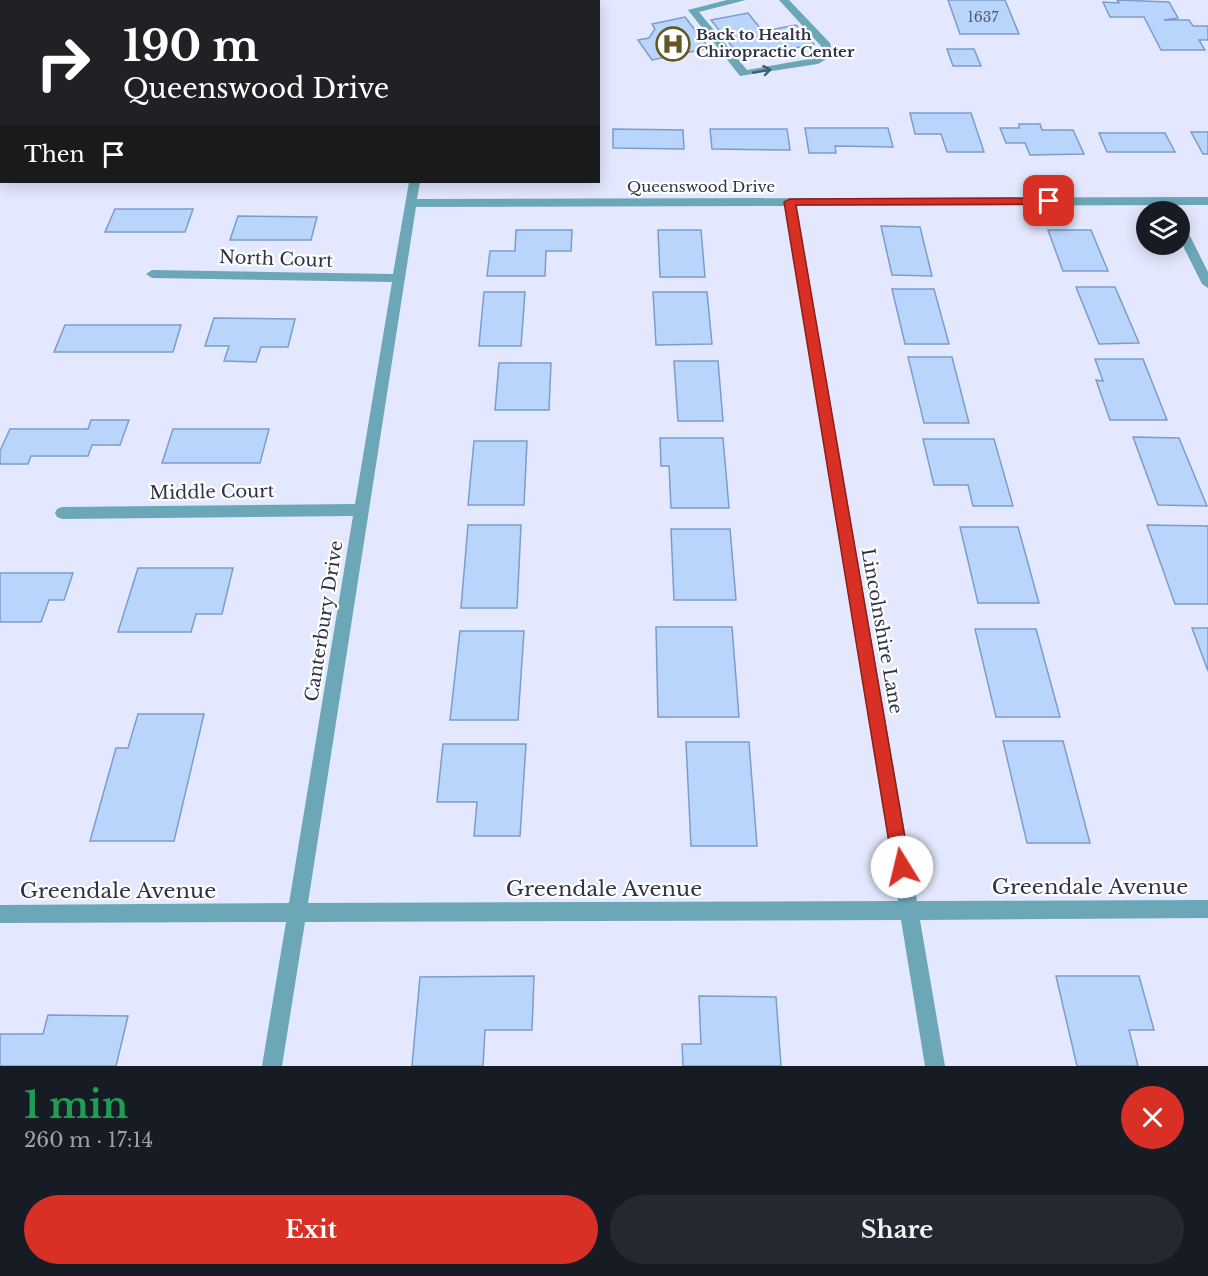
<!DOCTYPE html>
<meta charset="utf-8">
<style>
:root{--surface:#171b24;--page:#242831;--text:#f1f3f6;--muted:#9ea1a6;--accent:#d93025}
body{margin:0;font-family:"Libre Baskerville",serif;background:var(--page);color:var(--text);height:100vh;display:flex;flex-direction:column;font-size:22px;white-space:nowrap}
*{box-sizing:border-box;margin:0}
p{font-size:20px;color:var(--muted)}
.icon{flex:none;width:33px;height:33px;fill:none;stroke:currentColor;stroke-width:2;stroke-linecap:round;stroke-linejoin:round}
.map{position:relative;height:1066px;overflow:hidden}
.sheet{display:flex;flex-direction:column;background:var(--surface);flex:1}
.sheet>*{flex:none}
.banner{position:absolute;left:0px;top:0px;width:600px;height:183px;box-shadow:0 3px 15px #0003;background:#202124;color:#fff;overflow:hidden}
.tools{position:absolute;left:1136px;top:201px;display:grid;gap:12px}
.tools a{display:grid;place-items:center;width:54px;height:54px;border-radius:50%;background:var(--surface);box-shadow:0 3px 15px #0003;font-size:30px}
.pin{position:absolute;display:grid;place-items:center;width:51px;height:51px;color:#fff;margin:-26px;border-radius:12px;box-shadow:0 3px 9px #0006}
.me{position:absolute;width:66px;margin:-33px;rotate:351deg;stroke-linejoin:round;filter:drop-shadow(0 0 4px #0008)}
.turn{display:flex;align-items:center;gap:21px;height:126px;padding:0 24px;font-size:27px}
.turn .icon{width:78px;height:78px;stroke-width:2.5}
.turn b{display:block;font-size:42px;line-height:51px}
.then{display:flex;align-items:center;height:57px;padding:0 24px;background:#0003;gap:12px;font-size:22px}
.round{display:grid;place-items:center;flex:none;width:63px;height:63px;border-radius:32px;background:var(--page)}
.summary{display:flex;align-items:center;justify-content:space-between;height:102px;padding:0 24px}
h1{font-size:36px;font-weight:700;line-height:45px;color:#1e9e55}
.cta{display:flex;gap:12px;margin-top:auto;padding:12px 24px}
.cta a{flex:1;height:69px;border-radius:36px;background:var(--accent);color:#fff;font-size:24px;font-weight:700;line-height:69px;text-align:center}
.cta a+a{background:var(--page);color:var(--text)}
.map>svg:first-child{display:block}
.building{fill:#bad5fc;stroke:#7c9ccb;stroke-width:1.5}
.lines{fill:none;stroke-linecap:round;stroke-linejoin:round}
.lane{fill:#6ca7b8;fill-rule:evenodd}
.street{fill:#6ca7b8;fill-rule:evenodd}
.highway{fill:#1b505d;fill-rule:evenodd}
.oneway{stroke:#445b6f}
.route{fill:#d93025;stroke:#8d1f18;stroke-width:1.5}
.labels{text-anchor:middle;stroke-width:4.5;stroke-linejoin:round;paint-order:stroke}
.far-number-label{font-size:14px;fill:#525b75}
.far-poi-label{font-size:15px;font-weight:bold;fill:#2f3248;stroke:#fff;text-anchor:start}
.far-street-label{font-size:15px;fill:#2f3248;stroke:#fff}
.street-label{font-size:18px;fill:#2f3248;stroke:#fff}
.near-street-label{font-size:21px;fill:#2f3248;stroke:#fff}
</style>
<div class="map">
<svg width="1208" height="1066" viewBox="0 0 1208 1066">
<rect width="100%" height="100%" fill="#e3e8fe"/>
<g class="building">
<polygon points="948,0 1005,0 1019,34 960,34"/>
<polygon points="1117,0 1169,2 1178,18 1164,20 1189,20 1193,26 1208,26 1208,40 1199,40 1205,50 1161,50 1144,17 1110,17 1103,2 1119,3"/>
<polygon points="748,13 760,28 770,30 796,25 814,44 742,59 711,20"/>
<polygon points="685,17 709,48 652,60 638,40 649,38 655,29 652,24"/>
<polygon points="947,49 974,49 981,66 953,66"/>
<polygon points="910,113 971,113 984,152 947,152 941,134 915,134"/>
<polygon points="1019,124 1040,124 1042,130 1073,130 1084,154 1030,155 1025,143 1006,143 1000,128 1019,128"/>
<polygon points="805,128 888,128 893,147 835,146 836,153 809,153"/>
<polygon points="613,129 683,130 684,149 613,148"/>
<polygon points="710,129 787,129 790,150 712,149"/>
<polygon points="1191,132 1208,132 1208,154 1203,154"/>
<polygon points="1099,133 1165,133 1175,152 1107,152"/>
<polygon points="115,209 193,209 185,232 105,232"/>
<polygon points="238,216 317,217 311,240 230,240"/>
<polygon points="881,226 920,227 932,276 892,275"/>
<polygon points="516,230 572,230 571,251 546,251 545,276 487,276 490,251 515,251"/>
<polygon points="658,230 701,230 705,277 660,277"/>
<polygon points="1048,230 1091,230 1108,271 1063,271"/>
<polygon points="1076,287 1115,287 1139,343 1099,344"/>
<polygon points="892,289 934,289 949,344 905,344"/>
<polygon points="484,292 525,292 521,346 479,346"/>
<polygon points="653,292 707,292 712,344 656,345"/>
<polygon points="214,318 295,319 288,347 261,347 256,362 224,361 229,346 205,346"/>
<polygon points="65,325 181,325 173,352 54,352"/>
<polygon points="908,357 952,357 969,423 924,423"/>
<polygon points="1095,359 1143,359 1167,420 1110,420 1096,380 1103,381"/>
<polygon points="674,361 718,361 723,421 678,421"/>
<polygon points="499,363 551,363 549,410 495,410"/>
<polygon points="91,420 129,420 120,445 92,445 88,456 31,456 28,464 0,464 0,451 10,429 88,429"/>
<polygon points="173,429 269,429 260,463 162,463"/>
<polygon points="1133,437 1179,438 1207,506 1158,505"/>
<polygon points="660,438 723,438 729,508 671,508 669,466 661,466"/>
<polygon points="923,439 994,439 1013,506 973,506 968,485 934,485"/>
<polygon points="474,441 527,441 524,505 468,505"/>
<polygon points="468,525 521,525 517,608 461,608"/>
<polygon points="1147,525 1208,526 1208,604 1175,604"/>
<polygon points="960,527 1018,527 1039,603 978,603"/>
<polygon points="671,529 730,529 736,600 674,600"/>
<polygon points="138,568 233,568 222,614 196,614 191,632 118,632"/>
<polygon points="0,573 73,573 64,600 49,600 41,622 0,622"/>
<polygon points="656,627 732,627 739,717 658,717"/>
<polygon points="1192,628 1208,628 1208,671"/>
<polygon points="975,629 1036,629 1060,717 996,717"/>
<polygon points="460,631 524,631 518,720 450,720"/>
<polygon points="138,714 204,714 174,841 90,841 116,748 128,748"/>
<polygon points="1003,741 1063,741 1090,843 1027,843"/>
<polygon points="686,742 749,742 757,846 691,846"/>
<polygon points="443,744 526,744 520,836 474,836 477,802 437,802"/>
<polygon points="534,976 532,1030 485,1030 483,1066 412,1066 420,977"/>
<polygon points="1056,976 1139,976 1154,1030 1129,1030 1138,1066 1077,1066"/>
<polygon points="699,996 776,997 781,1066 683,1066 682,1044 701,1044"/>
<polygon points="48,1015 128,1016 116,1066 0,1066 0,1034 43,1034"/>
</g>
<g class="lines">
<polygon class="lane" points="727,0 746,0 699,12 747,70 815,58 823,54 821,46 779,0 789,0 830,43 833,55 818,64 740,76 688,10"/>
<g class="street">
<path d="M409,182H420L417,199L1208,197V205L796,206L917,901L1208,900V918L920,920L945,1066H925L901,920L305,922L282,1066H262L286,922L0,923V905L289,903L353,516L62,519L57,517L55,513L57,509L62,507L355,504L392,282L152,278L146,274L152,270L393,274ZM785,206L898,901L308,903L416,207Z"/>
<polygon points="1179,222 1185,226 1208,272 1208,288 1202,284 1179,238"/>
</g>
<g class="highway">
<polygon points="570,0 588,0 569,2"/>
<polygon points="2,102 2,110 0,111 0,103"/>
</g>
</g>
<defs><path id="oneway-shaft" d="M-6 0H5M1.5-3L5.5 0L1.5 3" fill="none" stroke-width="1.6" stroke-linecap="round" stroke-linejoin="round" transform="scale(1.5)"/></defs>
<use class="oneway" href="#oneway-shaft" transform="translate(762 71) rotate(-10)"/>
<polygon class="route" points="1049,198 1053,199 1053,204 796,205 910,867 908,872 902,875 896,872 893,867 784,202 790,199"/>
<defs>
<symbol id="hospital-ring" viewBox="-11 -11 22 22"><circle r="9.5" fill="#fff" stroke="#635825" stroke-width="1.5"/><path d="M-5-5h3v3.5h4V-5h3V5h-3V1.5h-4V5h-3Z" fill="#635825"/></symbol>
</defs>
<g fill-rule="evenodd">
<use href="#hospital-ring" x="654" y="25" width="38" height="38"/>
</g>
<g class="labels">
<g class="far-number-label">
<text x="983" y="22">1637</text>
</g>
<g class="far-poi-label">
<text x="696" y="40">Back to Health<tspan x="696" dy="17">Chiropractic Center</tspan></text>
</g>
<g class="far-street-label">
<text x="701" y="192">Queenswood Drive</text>
</g>
<g class="street-label">
<text transform="translate(276 259) rotate(2)" y="6">North Court</text>
<text transform="translate(212 492) rotate(-1)" y="6">Middle Court</text>
<text transform="translate(324 621) rotate(-81)" y="6">Canterbury Drive</text>
<text transform="translate(882 631) rotate(80)" y="6">Lincolnshire Lane</text>
</g>
<g class="near-street-label">
<text x="1090" y="894">Greendale Avenue</text>
<text x="604" y="896">Greendale Avenue</text>
<text x="118" y="898">Greendale Avenue</text>
</g>
</g>
</svg>
<div class="tools">
<a><svg class="icon" aria-label="layers" viewBox="0 0 24 24"><path d="M12 4l9 5-9 5-9-5zM3 14l9 5 9-5"/></svg></a>
</div>
<div class="pin" style="left:1049px;top:201px;background:#d93025"><svg class="icon" aria-label="arrive" viewBox="0 0 24 24"><path d="M6 21V4h12l-3 4 3 4H6"/></svg></div>
<svg class="me" style="left:902px;top:867px" viewBox="-20 -20 40 40"><circle r="19" fill="#fff"/><path d="M0-13L10 11 0 6-10 11z" fill="#d93025"/></svg>
<div class="banner">
<div class="turn"><svg class="icon" aria-label="right" viewBox="0 0 24 24"><path d="M7 20v-9h11M14 6l5 5-5 5"/></svg><div><b>190 m</b>Queenswood Drive</div></div>
<div class="then">Then<svg class="icon" aria-label="arrive" viewBox="0 0 24 24"><path d="M6 21V4h12l-3 4 3 4H6"/></svg></div>
</div>
</div>
<section class="sheet">
<div class="summary"><div><h1>1 min</h1><p>260 m · 17:14</p></div><a class="round" style="background:#d93025;color:#fff"><svg class="icon" aria-label="close" viewBox="0 0 24 24"><path d="M6 6l12 12M18 6L6 18"/></svg></a></div>
<div class="cta"><a>Exit</a><a>Share</a></div>
</section>
